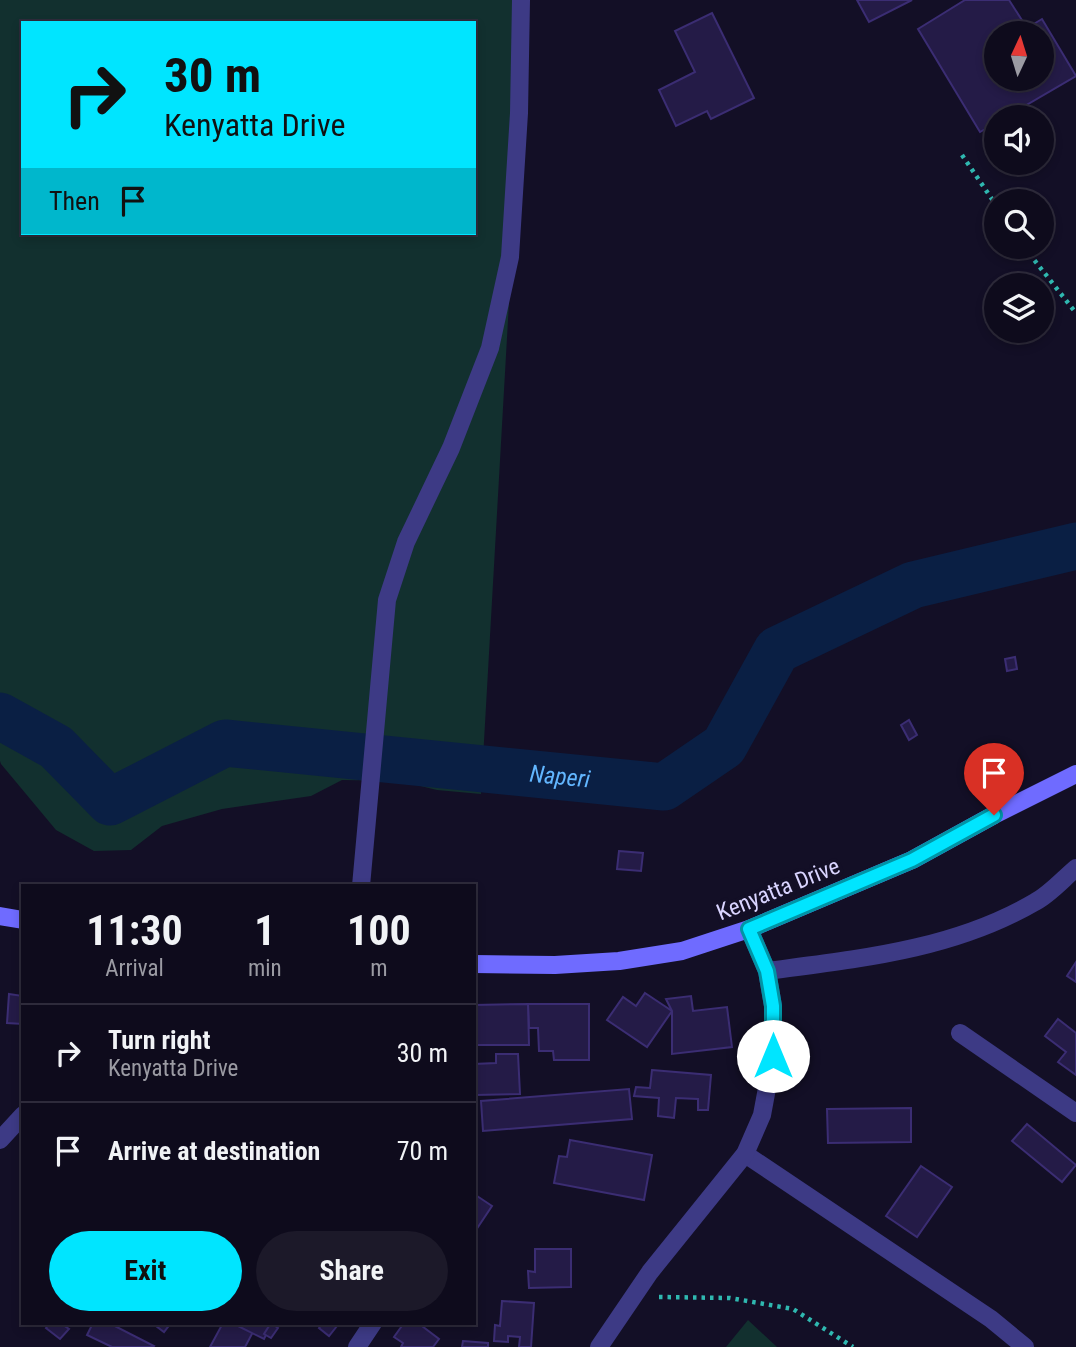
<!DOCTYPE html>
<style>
:root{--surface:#0e0b1c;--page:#1c1929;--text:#f1f3f6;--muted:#9b9ba3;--line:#2e2b3b;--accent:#00e5ff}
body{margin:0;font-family:"Roboto Condensed",sans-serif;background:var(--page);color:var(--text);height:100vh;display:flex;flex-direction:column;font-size:26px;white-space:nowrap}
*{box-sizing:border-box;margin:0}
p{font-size:23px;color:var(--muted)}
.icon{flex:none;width:38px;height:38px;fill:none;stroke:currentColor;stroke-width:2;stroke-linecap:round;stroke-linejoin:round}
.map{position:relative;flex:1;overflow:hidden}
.sheet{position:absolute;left:21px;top:884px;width:455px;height:441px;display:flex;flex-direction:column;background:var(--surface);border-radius:0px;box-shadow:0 4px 10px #0003,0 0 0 2px var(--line)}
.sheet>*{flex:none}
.top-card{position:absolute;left:21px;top:21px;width:455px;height:214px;border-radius:0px;box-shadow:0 4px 10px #0003,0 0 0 2px var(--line);background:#00e5ff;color:#111;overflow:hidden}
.needle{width:46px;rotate:4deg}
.controls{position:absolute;left:984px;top:21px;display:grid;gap:14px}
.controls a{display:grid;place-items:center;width:70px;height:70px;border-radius:50%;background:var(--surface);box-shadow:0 4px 10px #0003,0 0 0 2px var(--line);font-size:35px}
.pin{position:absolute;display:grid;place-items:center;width:60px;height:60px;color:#fff;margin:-72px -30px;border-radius:50% 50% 50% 0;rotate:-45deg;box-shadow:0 0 7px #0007}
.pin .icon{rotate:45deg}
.me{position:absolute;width:77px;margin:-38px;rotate:0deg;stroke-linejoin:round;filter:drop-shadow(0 0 5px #0008)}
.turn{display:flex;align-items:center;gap:24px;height:147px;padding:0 28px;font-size:32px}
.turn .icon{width:91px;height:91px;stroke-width:2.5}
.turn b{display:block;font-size:49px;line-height:60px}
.then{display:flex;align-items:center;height:66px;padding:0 28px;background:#0003;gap:14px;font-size:26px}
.eta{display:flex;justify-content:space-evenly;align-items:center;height:119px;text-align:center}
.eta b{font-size:42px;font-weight:700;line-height:49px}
.primary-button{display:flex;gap:14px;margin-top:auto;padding:14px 28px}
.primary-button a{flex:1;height:80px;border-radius:42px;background:var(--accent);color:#111;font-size:28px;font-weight:700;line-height:80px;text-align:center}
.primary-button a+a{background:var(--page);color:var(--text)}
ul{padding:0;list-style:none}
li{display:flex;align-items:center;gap:21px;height:98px;padding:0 28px;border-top:2px solid var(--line)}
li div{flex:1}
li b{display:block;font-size:26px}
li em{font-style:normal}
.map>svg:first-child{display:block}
.green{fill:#12302f;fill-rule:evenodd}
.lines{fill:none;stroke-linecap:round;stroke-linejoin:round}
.river{stroke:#0a1f44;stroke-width:47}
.building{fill:#241b47;stroke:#3b2d73;stroke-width:2;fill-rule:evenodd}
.path{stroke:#2fb8b0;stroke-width:4.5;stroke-dasharray:3.5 5;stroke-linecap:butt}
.minor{stroke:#3d3a85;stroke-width:18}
.secondary{stroke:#6f6bff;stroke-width:18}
.route-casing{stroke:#0095a6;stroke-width:18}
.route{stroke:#00e5ff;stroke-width:12}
.labels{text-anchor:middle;stroke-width:7;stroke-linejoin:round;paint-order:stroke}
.street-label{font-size:23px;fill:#d9d4ff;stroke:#130f26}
.water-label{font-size:24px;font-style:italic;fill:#62b6ff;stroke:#130f26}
</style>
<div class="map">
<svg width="1076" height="1347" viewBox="0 0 1076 1347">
<rect width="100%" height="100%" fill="#130f26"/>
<g class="green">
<path d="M0,0H525L521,92L481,794L437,790L400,781L342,780L311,796L222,809L162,826L131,850L94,851L56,830L1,764L0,761ZM23,23H474V233H23Z"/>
<polygon points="748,1320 777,1347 726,1347"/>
</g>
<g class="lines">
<path class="river" id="s1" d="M0,716L56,747L110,802L225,743L664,787L724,746L777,650L913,585L1076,546"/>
</g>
<g class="building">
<polygon points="857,0 912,0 869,22"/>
<path d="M965,0H1009L1027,28L1042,19L1076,76L1006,117H996V123L980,132L918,29ZM996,33H1041V79H996Z"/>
<polygon points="712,13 754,98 711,119 707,111 676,126 659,90 695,72 675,31"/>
<polygon points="1015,657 1017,669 1007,671 1005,659"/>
<polygon points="909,720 917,735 909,740 901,725"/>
<polygon points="619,851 643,853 641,871 617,869"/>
<polygon points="1076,962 1076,982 1067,976"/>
<polygon points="645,993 672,1011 647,1047 607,1020 623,997 636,1006"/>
<polygon points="9,994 23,996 23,1024 7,1023"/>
<polygon points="691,996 693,1011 727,1007 732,1047 672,1054 672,1011 666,999"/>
<polygon points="528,1004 589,1004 589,1060 554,1060 553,1051 539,1051 538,1028 529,1028"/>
<polygon points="528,1004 529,1045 474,1045 474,1005"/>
<polygon points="1058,1019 1076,1033 1076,1075 1058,1062 1066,1052 1045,1036"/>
<polygon points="496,1054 518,1054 520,1094 475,1095 474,1064 496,1063"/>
<polygon points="652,1070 711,1075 708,1110 698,1110 698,1099 676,1098 674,1118 658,1116 659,1098 634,1096 636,1087 650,1088"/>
<polygon points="629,1089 632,1119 483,1131 481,1101"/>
<polygon points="911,1108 911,1142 828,1143 827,1109"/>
<polygon points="1027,1124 1076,1165 1062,1182 1012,1141"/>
<polygon points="570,1140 652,1155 644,1200 554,1183 559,1156 567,1157"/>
<polygon points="921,1166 952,1187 917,1237 886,1216"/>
<polygon points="474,1194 492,1206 476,1230 474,1229"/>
<polygon points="535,1249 571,1249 571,1287 529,1288 528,1271 535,1272"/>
<polygon points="502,1301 534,1303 531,1347 519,1347 520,1337 508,1336 508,1342 494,1341 495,1325 500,1326"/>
<polygon points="50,1323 60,1323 69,1329 60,1339 46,1328"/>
<polygon points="93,1323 109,1323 154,1346 153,1347 112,1347 87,1335"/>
<polygon points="152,1323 171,1323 164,1332"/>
<polygon points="223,1323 236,1323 253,1332 245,1347 210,1347"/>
<polygon points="232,1323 272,1323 264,1339"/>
<polygon points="271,1323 278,1328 271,1338 264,1334"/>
<polygon points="323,1323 333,1323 337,1326 329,1336 319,1328"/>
<polygon points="404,1323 418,1323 439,1339 433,1347 401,1347 403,1343 394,1337"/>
<polygon points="463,1341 488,1343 488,1347 462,1347"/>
</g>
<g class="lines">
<g class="path">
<polyline points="962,155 996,205"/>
<polyline points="1024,247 1076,313"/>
<polyline points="659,1297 730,1298 793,1309 853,1347"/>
</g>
<g class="minor">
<polyline points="361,886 387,600 406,542 451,448 490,348 510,257 519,113 521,0"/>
<path d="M767,971C858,959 953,950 1035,902C1050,894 1063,879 1076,868"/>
<polyline points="960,1033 1076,1113"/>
<polyline points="0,1140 23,1115"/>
<polyline points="745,1154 991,1319 1025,1347"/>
<polyline points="357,1347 373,1323"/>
<polyline points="599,1347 650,1272 745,1154 762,1115 773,1056 773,1006 767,971 749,929"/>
</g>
<g class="secondary">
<polyline points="0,916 23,920"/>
<polyline points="474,964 555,965 619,961 682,951 749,929 912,860 994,815 1076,774"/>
</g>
</g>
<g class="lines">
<defs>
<polyline id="route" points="773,1056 773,1006 767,971 749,929 912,860 994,815"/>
</defs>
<use href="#route" class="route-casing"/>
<use href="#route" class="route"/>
</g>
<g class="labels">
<g class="street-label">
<text transform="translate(778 889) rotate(-22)" y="8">Kenyatta Drive</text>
</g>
<g class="water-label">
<text dy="8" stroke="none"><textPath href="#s1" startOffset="607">Naperi</textPath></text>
</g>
</g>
</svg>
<div class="controls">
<a><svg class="needle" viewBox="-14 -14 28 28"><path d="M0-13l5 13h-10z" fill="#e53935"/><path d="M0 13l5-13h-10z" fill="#9b9ba3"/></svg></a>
<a><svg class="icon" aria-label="sound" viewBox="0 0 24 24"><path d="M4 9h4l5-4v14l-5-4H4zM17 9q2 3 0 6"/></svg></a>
<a><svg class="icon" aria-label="search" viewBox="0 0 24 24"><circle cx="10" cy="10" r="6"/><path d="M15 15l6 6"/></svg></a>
<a><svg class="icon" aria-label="layers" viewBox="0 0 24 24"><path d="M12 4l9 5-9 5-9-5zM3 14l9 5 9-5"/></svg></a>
</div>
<div class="pin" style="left:994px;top:815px;background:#d93025"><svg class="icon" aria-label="arrive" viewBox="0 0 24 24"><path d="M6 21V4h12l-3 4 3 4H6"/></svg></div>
<svg class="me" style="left:773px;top:1056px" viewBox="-20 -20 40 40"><circle r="19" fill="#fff"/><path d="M0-13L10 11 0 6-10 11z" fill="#00e5ff"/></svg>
<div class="top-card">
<div class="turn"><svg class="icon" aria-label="right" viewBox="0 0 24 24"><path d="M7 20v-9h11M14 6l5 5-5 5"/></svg><div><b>30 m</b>Kenyatta Drive</div></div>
<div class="then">Then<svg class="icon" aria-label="arrive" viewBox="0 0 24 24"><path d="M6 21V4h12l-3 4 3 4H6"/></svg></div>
</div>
<section class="sheet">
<div class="eta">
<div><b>11:30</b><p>Arrival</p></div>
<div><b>1</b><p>min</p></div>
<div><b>100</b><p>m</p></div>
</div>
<ul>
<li><svg class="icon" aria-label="right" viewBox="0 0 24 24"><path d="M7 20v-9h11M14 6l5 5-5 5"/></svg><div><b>Turn right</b><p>Kenyatta Drive</p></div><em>30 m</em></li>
<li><svg class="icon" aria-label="arrive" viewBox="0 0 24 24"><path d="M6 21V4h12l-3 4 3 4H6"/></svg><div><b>Arrive at destination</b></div><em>70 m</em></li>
</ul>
<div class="primary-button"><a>Exit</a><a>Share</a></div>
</section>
</div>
